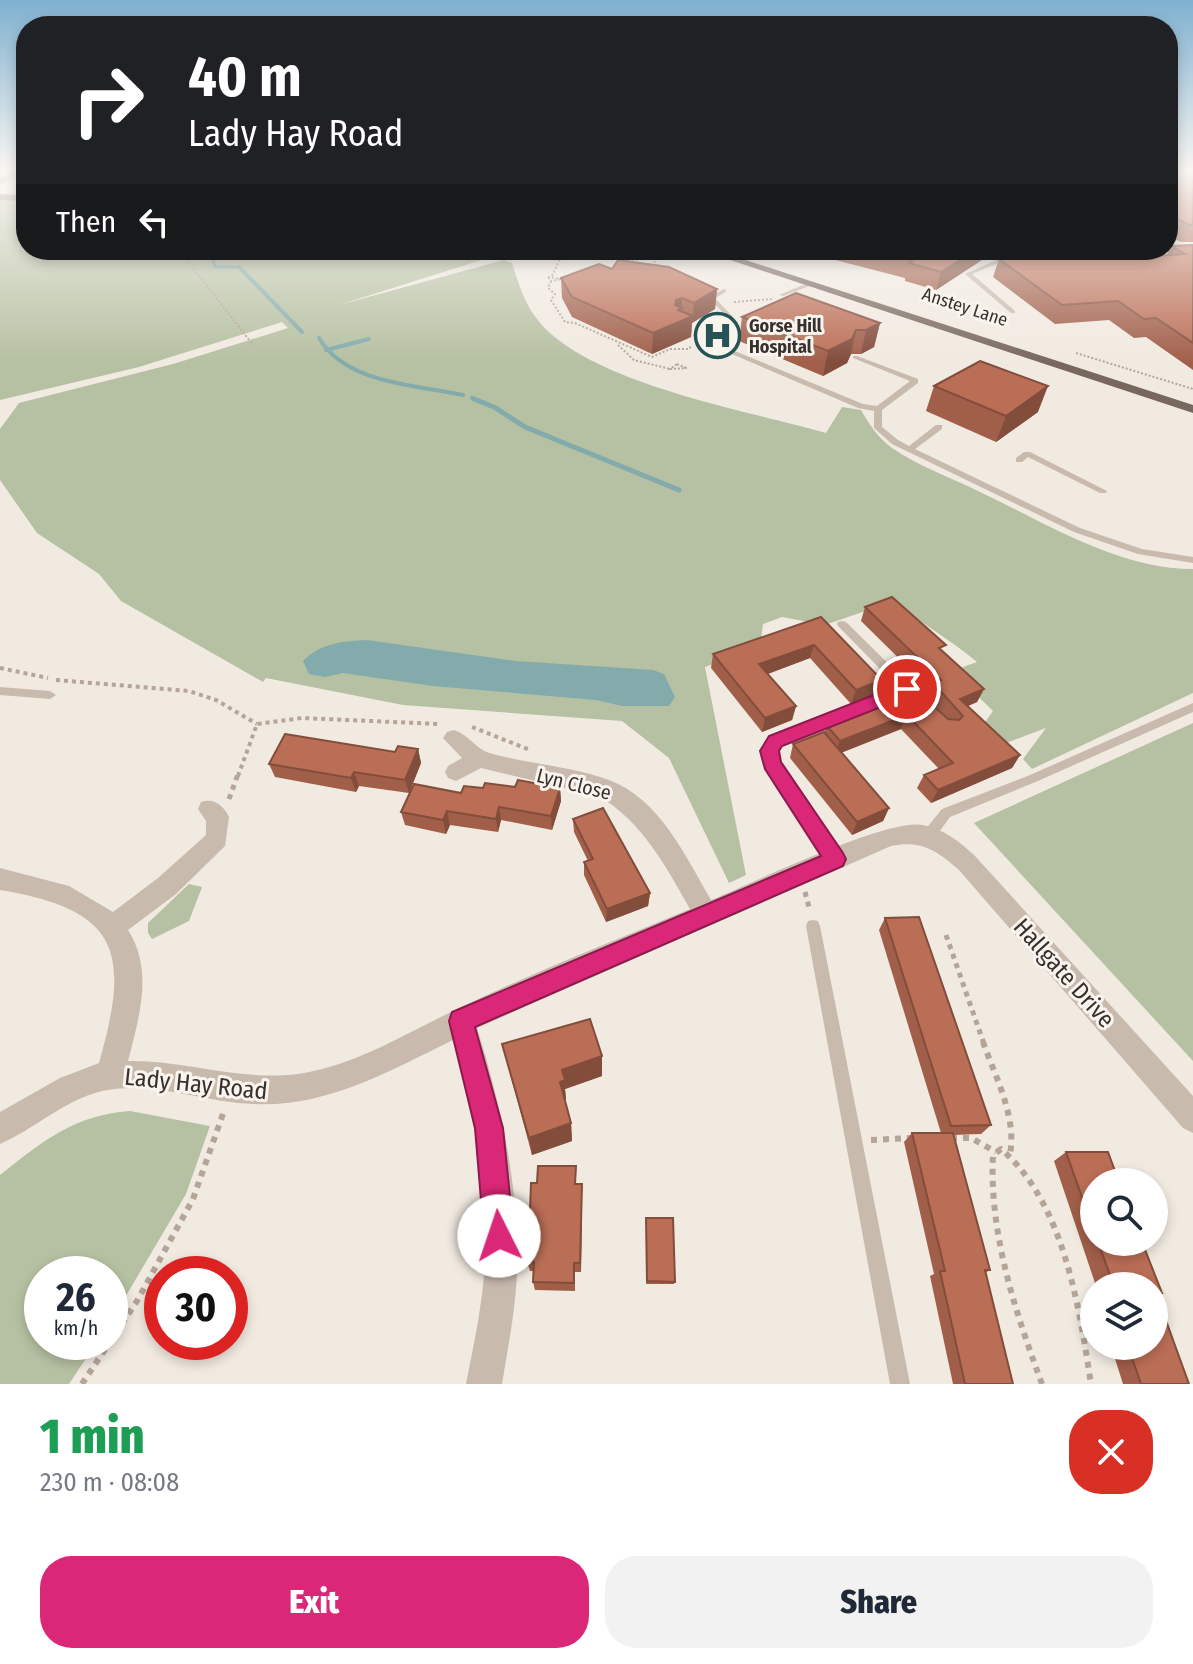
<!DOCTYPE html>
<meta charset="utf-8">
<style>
:root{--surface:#fff;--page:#f2f2f3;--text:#1f2937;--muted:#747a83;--accent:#db2777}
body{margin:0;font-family:"Fira Sans Condensed",sans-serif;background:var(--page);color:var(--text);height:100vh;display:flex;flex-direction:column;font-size:30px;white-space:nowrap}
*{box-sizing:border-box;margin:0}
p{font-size:26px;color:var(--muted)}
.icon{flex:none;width:44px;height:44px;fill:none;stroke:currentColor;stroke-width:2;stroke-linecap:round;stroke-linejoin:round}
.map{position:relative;height:1384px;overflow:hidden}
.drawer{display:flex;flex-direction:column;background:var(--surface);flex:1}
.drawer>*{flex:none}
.banner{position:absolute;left:16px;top:16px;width:1162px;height:244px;border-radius:32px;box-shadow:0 4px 12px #0003;background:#202124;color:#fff;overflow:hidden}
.fabs{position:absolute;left:1080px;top:1168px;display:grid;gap:16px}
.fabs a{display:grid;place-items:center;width:88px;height:88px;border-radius:50%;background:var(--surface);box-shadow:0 4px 12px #0003;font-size:40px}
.speed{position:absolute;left:24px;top:1256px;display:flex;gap:16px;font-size:40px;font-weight:700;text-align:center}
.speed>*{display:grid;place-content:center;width:104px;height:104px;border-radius:50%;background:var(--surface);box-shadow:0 4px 12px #0003;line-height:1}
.speed small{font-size:20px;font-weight:400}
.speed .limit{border:12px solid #d22;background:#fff;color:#111}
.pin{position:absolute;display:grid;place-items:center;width:68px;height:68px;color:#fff;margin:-34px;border:4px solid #fff;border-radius:50%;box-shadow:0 2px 8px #0007}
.me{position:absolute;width:88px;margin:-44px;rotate:356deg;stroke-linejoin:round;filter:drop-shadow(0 0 6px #0008)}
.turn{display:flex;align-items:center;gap:28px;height:168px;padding:0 40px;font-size:36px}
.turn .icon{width:104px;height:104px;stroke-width:2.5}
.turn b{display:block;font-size:56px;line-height:68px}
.then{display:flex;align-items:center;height:76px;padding:0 40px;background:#0003;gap:16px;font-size:30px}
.round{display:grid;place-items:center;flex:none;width:84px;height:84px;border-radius:32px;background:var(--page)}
.head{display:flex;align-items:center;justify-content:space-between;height:136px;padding:0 40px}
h1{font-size:48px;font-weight:800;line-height:60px;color:#1e9e55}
.action{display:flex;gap:16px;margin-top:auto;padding:16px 40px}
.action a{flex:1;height:92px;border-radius:32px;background:var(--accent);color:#fff;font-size:32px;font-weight:800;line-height:92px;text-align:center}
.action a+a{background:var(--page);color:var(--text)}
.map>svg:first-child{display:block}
.green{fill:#b6c0a2}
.water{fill:#83abac}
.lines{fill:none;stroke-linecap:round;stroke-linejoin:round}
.stream-far2{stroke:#83abac;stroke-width:3}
.stream-far1{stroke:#83abac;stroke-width:4}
.stream{stroke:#83abac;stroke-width:5}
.path-far3{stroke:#b5a498;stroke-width:2;stroke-dasharray:2 2;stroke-linecap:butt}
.path-far2{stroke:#b5a498;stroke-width:4;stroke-dasharray:4 4;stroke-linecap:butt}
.path-far1{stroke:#b5a498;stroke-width:5;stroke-dasharray:5 5;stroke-linecap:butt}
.path{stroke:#b5a498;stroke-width:6;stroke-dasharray:6 6;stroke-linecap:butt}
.lane{fill:#c9baae;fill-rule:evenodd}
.street{fill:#c9baae;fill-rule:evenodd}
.primary{fill:#78675e;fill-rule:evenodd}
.highway{fill:#584a44;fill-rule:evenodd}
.wall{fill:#a15f4a}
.shaded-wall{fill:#834d3c}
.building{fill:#bb6e56;stroke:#834d3c;stroke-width:2}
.route{fill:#db2777;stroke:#8e194d;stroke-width:2}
.labels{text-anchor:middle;stroke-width:6;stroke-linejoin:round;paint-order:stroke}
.far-street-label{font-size:18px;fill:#38302c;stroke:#f9f4ee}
.far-poi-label{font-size:18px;font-weight:bold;fill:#38302c;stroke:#f9f4ee;text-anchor:start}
.street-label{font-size:20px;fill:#38302c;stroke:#f9f4ee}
.near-street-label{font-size:24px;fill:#38302c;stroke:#f9f4ee}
</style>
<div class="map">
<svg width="1193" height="1384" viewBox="0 0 1193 1384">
<rect width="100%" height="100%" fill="#f1eae1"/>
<g class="green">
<path d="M0,199L26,201V250H513L339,305L504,260L512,263C519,285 525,306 541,324C596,385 746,410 826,433L842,407L861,410C869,424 878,438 892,448C918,466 952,478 980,492C1046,523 1118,569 1193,569V693L1032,769L1023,759L1046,728L998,746L981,728L993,711L952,671L977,662C950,639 921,624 894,601L825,625L782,617L763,624L760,647L705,667L746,875L729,883L669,758L622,721L403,705L266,678L263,682L121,601L99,574L37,533L0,480V429L19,403L173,364L288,328L282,322L139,367L0,400Z"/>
<polygon points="1193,723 1193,1061 974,823"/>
<polygon points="189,884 202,887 189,921 152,939 148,933 148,923"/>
<path d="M130,1111L210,1126L186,1194L110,1323V1274H42V1342H97L69,1384H0V1175C43,1141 74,1115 130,1111Z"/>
</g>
<path class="water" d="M367,640L516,661L653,670L664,674L675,697L669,706H622L596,700L433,686L343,673L325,677L309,674L303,661C321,643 343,641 367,640Z"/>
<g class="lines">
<polyline class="stream-far2" points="210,250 215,267 239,267 243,271"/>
<g class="stream-far1">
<polyline points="241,269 302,332"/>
<path d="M319,338C346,384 416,385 463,395"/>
<polyline points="326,350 369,339"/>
<polyline points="472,398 479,401"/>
</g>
<polyline class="stream" points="474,399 494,407 525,427 679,490"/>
<g class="path-far3">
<polyline points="179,250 253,345"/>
<polyline points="633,250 648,256 661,268"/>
<polyline points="564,254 574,250"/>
<polyline points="616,254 627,250"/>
<polyline points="622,257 639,253"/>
<polyline points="628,261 649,258"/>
<path d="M552,276L560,259C584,250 610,246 630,264"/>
<polygon points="548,277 562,279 551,281"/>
<polyline points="551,281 548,288 555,294 551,300 565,322 575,323 652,357 670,349 689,349 692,345"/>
<polyline points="734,302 772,299"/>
<polyline points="618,345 634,360 670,369"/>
<polyline points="1076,353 1193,389"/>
<polygon points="677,364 686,368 670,369"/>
</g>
<g class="path-far2">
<polyline points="0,668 48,678"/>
<polyline points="56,680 189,691 216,700 257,724"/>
<polyline points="472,727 530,750"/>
<polyline points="238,776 257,724 302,718 439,724"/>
</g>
<g class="path-far1">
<polyline points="229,799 238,774"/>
<polyline points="805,892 810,911"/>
<polyline points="946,935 984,1044"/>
</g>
<g class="path">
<path d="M983,1042C995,1076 1017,1117 1010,1154"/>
<polyline points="951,1138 971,1138 996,1152"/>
<polyline points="871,1140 910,1138"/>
<polyline points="82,1384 137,1301 193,1199 224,1111"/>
<path d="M1042,1384C1015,1311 989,1233 993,1155L1001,1149C1064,1203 1079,1306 1091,1384"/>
</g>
<g class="lane">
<polygon points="1045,250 1060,250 1008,259 972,274 1015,311 1015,313 1011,313 965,274 1005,256"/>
<polygon points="810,282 812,283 812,285 784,296 779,295"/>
<path d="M724,289L726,290V292L715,298L733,317L722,331L724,333V336L720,339L725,347L863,404L877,406L910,381L853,358V356H857L918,379V383L882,410V427L898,440L909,446L936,425H942V429L915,449L1080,528L1142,549L1193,557V563L1138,554L1074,532L892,444L874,428V411L858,408L720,349L715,341L710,342L694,336L693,335L698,329L711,327L716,329L727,317L708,297ZM710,331L718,335L710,338L700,334L702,332Z"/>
<polygon points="1024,452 1030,452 1107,491 1106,493 1100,493 1028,457 1022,462 1016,462 1016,458"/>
<polygon points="842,621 846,622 926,701 920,705 916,704 905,694 780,744 775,752 778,763 841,855 843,859 841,863 836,865 831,863 768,767 763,751 772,738 899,688 838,626 837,624 838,622"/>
<polygon points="0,687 50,691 56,695 50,699 0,695"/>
<polygon points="1193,703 1193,712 1038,781 950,817 934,839 929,840 924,839 923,835 924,831 942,809 1030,775"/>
<polygon points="813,920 818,921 820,926 910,1384 890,1384 806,926 808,921"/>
</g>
<g class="street">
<path d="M1114,250H1149C1141,255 1122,255 1114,250Z"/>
<path d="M454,730C468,734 476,749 489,753C528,764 571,766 609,780C660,799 686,857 711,900C753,883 886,818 923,825C944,829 960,842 975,856L1193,1096V1133L1183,1128L959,870C936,850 921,840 891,846L477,1028C502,1108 520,1191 517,1275C515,1312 508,1348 502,1384H466C473,1348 481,1312 484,1275C488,1196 475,1116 453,1040C390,1071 325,1108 253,1104C203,1102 152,1080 102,1091C64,1100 35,1129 0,1144V1112L60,1078L99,1063C130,954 122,910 0,890V868L69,886L113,912L158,878L206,835V821L198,809L201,802C214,798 223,805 229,817L225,846L176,894L128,930C154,970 139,1018 128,1061C187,1060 244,1083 304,1073C357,1064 407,1033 455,1010C532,973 611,942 690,909C665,865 643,823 599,796L481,768L456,781L448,778L445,772L448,766L462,758L443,738L447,732Z"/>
</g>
<g class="primary">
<polygon points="11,169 19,169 17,176 0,185 0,178"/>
<polygon points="0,194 26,195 26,201 0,200"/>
<polygon points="700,250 715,250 1193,405 1193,413"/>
</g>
<polygon class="highway" points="18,169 26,169 26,173 10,176 10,172"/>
</g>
<g class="wall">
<polygon points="1168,169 1193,169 1193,242 1181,242 1168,236"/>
<polygon points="1193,245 1193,370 1146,337 1134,338 1109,320 1055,324 993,277 999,259 1113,259 1166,256 1171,246"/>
<polygon points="803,250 992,250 991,254 936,290 905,281 905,278 816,255"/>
<polygon points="612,269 717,289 715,309 692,323 691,337 652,354 572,317 562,298 561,278"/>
<polygon points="742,317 880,323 874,347 861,354 851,354 847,363 823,376 739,341"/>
<polygon points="934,386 1038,412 996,442 926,411"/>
<polygon points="865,607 944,652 984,689 977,702 968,706 1020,755 1012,768 931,803 917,788 924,775 939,769 901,729 841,753 889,808 883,821 852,835 790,758 793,744 824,733 827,726 862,712 866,701 899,697 940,711 927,697 930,689 861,621"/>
<polygon points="821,617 877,693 851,704 810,658 768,674 796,706 792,720 762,732 711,668 713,654"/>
<polygon points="418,749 421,763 409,793 359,786 356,792 275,777 269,764"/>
<polygon points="515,787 560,788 561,801 552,830 501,820 498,832 450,825 446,834 405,825 401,812 461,793 483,788"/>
<polygon points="573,819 650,893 648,906 606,922 584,875 584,862 588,861 574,832"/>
<polygon points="885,918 991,1125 981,1134 953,1135 990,1270 985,1273 1013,1384 953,1384 930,1276 934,1274 904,1142 912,1133 941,1133 879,930"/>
<polygon points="502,1044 602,1056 602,1076 565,1089 566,1099 565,1100 571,1123 572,1141 532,1155"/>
<polygon points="1066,1152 1094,1182 1094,1242 1142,1242 1162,1293 1157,1295 1189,1384 1123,1384 1111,1346 1154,1346 1154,1286 1096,1286 1054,1161"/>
<polygon points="576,1184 582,1184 582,1195 581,1272 575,1272 575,1291 535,1290 533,1282 533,1271 530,1271 527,1262 528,1243 526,1243 523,1233"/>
<polygon points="646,1218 675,1282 674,1284 646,1284"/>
</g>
<g class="shaded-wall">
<polygon points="976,250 992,250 991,254 936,290 941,272"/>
<polygon points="717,289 715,309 692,323 691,337 652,354 653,333 674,320 676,300 682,298 681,321 693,316 694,303"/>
<polygon points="880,323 874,347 861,354 866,330"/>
<polygon points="856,330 851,354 847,363 823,376 828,351"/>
<polygon points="1048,386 1038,412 996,442 1006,416"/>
<polygon points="814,645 810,658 756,678 759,664"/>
<polygon points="882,680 877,693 851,704 856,690"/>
<polygon points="984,689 977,702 958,710 960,699"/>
<polygon points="796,706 792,720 762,732 765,718"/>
<polygon points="907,715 901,729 835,755 840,741"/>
<polygon points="418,749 421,763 409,793 405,780"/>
<polygon points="1020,755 1012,768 931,803 938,790"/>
<polygon points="354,772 359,786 356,792 351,778"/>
<polygon points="560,788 561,801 552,830 551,816"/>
<polygon points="499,807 501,820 498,832 496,819"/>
<polygon points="889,808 883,821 852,835 857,822"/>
<polygon points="447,811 450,825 446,834 443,820"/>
<polygon points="650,893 648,906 606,922 607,909"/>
<polygon points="602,1056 602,1076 565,1089 566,1099 562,1101 560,1082 562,1070"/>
<polygon points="571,1123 572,1141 532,1155 529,1138"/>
<polygon points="582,1184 582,1195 581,1272 580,1263"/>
</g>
<g class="building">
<polygon points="1168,169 1193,169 1193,225 1190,225 1168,215"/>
<polygon points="1193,245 1193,343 1156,318 1144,319 1118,301 1062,305 999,259 1100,251 1113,259 1185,254 1171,246"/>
<polygon points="870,250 976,250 941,272 909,263 913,261"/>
<polygon points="618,260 669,267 717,289 694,303 682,298 676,300 675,305 682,308 678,310 693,316 653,333 572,297 561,278 599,264 612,269"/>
<polygon points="796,293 880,323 866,330 856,330 852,339 828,351 742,317"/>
<polygon points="980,361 1048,386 1006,416 934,386"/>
<polygon points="892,597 946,645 939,648 984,689 960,699 1020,755 938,790 924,775 953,763 907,715 840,741 827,726 873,708 866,701 893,690 899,697 916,690 948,719 959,720 963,716 933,683 941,680 865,607"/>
<polygon points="821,617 882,680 856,690 814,645 759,664 796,706 765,718 713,654"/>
<polygon points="824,732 889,808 857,822 793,744"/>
<polygon points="285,734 395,752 398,746 418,749 405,780 354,772 351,778 269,764"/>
<polygon points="518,780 560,788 551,816 499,807 496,819 447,811 443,820 401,812 414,784 461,793 464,786 483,788 485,783 515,787"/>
<polygon points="603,808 650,893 607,909 584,862 593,859 573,819"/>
<polygon points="919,917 991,1125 951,1126 885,918"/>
<polygon points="590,1019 602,1056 562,1070 565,1080 560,1082 571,1123 529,1138 502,1044"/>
<polygon points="912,1133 953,1133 990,1270 985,1270 1013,1384 965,1384 940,1271 945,1271"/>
<polygon points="1066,1152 1108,1152 1119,1182 1094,1182 1094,1231"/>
<polygon points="538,1166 576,1166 575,1184 582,1184 580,1263 574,1263 574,1283 533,1282 534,1262 527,1262 529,1234 523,1233 524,1211 530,1211 531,1183 537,1183"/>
<polygon points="646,1218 673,1218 675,1282 647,1281"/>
<polygon points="1098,1242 1142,1242 1162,1293 1156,1293 1189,1384 1141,1384 1128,1346 1154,1346 1154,1286 1114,1286"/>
</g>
<linearGradient id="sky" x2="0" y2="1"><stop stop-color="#7fb0d0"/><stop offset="0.47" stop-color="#f9f6f2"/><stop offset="1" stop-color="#f9f6f2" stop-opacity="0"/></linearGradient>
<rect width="1193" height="363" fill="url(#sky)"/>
<polygon class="route" points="907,682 916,689 914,694 782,746 779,751 781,762 843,853 846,859 843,866 475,1027 503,1128 514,1236 509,1247 499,1251 489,1247 484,1236 475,1128 449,1021 452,1012 821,856 765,769 760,751 769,736"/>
<defs>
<symbol id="hospital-ring" viewBox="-11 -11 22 22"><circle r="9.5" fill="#f9f4ee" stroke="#255356" stroke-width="1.5"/><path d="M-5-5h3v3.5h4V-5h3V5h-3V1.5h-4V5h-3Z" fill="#255356"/></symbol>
</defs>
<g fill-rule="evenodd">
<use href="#hospital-ring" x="692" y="310" width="51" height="51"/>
</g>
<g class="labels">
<g class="far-street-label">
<text transform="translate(965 307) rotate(18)" y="6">Anstey Lane</text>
</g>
<g class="far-poi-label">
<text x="749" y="332">Gorse Hill<tspan x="749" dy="21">Hospital</tspan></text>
</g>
<g class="street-label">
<text transform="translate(574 784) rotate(14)" y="7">Lyn Close</text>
</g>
<g class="near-street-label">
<text transform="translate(1064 973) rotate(48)" y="8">Hallgate Drive</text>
<text transform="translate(196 1084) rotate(6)" y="8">Lady Hay Road</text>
</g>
</g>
</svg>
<div class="fabs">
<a><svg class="icon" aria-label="search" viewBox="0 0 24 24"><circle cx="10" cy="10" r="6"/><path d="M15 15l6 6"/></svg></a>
<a><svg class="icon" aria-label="layers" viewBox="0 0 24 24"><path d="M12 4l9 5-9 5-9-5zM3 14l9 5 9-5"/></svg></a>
</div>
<div class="speed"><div>26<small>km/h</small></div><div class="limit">30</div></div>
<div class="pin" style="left:907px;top:689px;background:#d93025"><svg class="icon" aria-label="arrive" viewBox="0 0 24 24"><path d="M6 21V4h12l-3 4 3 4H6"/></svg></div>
<svg class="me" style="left:499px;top:1236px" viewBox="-20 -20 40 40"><circle r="19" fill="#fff"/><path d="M0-13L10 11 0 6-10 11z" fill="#db2777"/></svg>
<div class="banner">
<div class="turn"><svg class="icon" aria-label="right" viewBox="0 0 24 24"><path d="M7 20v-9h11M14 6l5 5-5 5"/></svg><div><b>40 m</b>Lady Hay Road</div></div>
<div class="then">Then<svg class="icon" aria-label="left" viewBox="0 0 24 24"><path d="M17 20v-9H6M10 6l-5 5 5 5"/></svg></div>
</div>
</div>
<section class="drawer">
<div class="head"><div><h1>1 min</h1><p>230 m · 08:08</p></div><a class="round" style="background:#d93025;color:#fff"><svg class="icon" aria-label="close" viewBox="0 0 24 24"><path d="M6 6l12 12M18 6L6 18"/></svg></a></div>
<div class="action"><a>Exit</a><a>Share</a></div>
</section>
